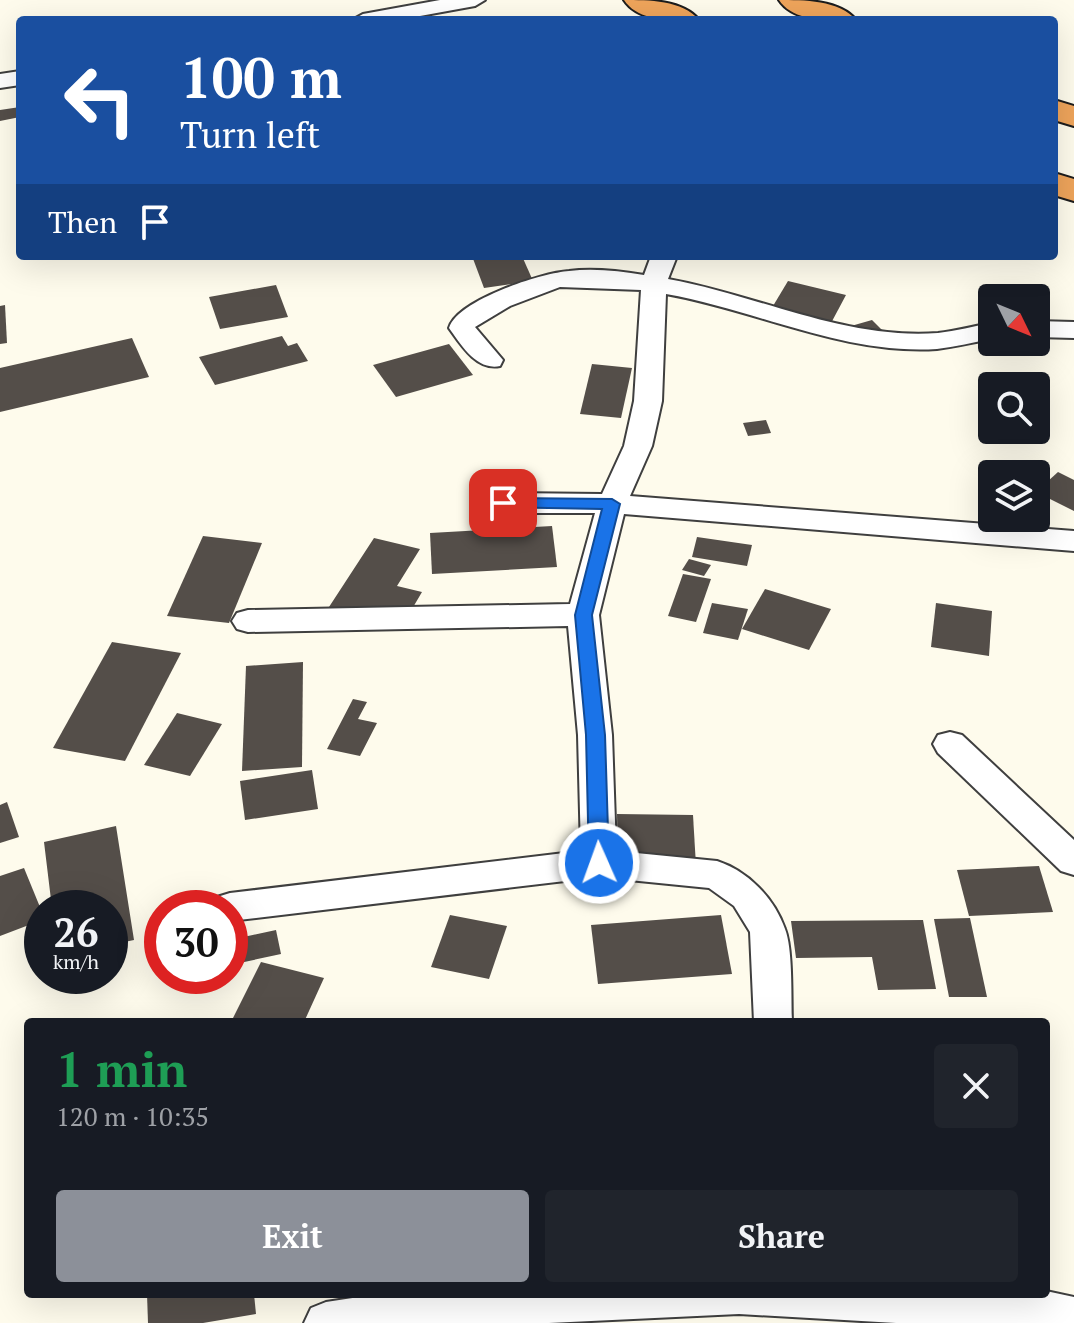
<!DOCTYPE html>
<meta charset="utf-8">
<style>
:root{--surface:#171b24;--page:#20242c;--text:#f1f3f6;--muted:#9ea1a6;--accent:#8c9099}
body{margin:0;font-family:"PT Serif",serif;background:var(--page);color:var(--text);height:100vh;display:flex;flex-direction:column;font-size:30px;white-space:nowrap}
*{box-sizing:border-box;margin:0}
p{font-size:26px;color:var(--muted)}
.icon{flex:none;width:44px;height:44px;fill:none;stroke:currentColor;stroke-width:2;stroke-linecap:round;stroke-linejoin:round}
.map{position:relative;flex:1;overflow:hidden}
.panel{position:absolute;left:24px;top:1018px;width:1026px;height:280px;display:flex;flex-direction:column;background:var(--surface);border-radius:8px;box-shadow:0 8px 32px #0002}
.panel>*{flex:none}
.hud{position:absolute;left:16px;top:16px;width:1042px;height:244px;border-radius:8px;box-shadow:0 8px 32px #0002;background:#1a4fa0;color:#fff;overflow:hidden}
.needle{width:52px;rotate:133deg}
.fabs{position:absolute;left:978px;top:284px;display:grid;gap:16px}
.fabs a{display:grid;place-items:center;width:72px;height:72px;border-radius:8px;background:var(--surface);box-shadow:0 8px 32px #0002;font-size:40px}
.speed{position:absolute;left:24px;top:890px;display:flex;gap:16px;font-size:40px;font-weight:700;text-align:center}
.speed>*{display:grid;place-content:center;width:104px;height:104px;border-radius:50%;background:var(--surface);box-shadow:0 8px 32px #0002;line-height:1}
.speed small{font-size:20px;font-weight:400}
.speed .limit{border:12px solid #d22;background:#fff;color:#111}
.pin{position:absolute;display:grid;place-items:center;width:68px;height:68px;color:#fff;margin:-34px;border-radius:16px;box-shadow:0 4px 12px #0006}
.me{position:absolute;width:88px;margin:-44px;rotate:358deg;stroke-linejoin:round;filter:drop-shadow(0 0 6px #0008)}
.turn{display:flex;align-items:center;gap:28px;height:168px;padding:0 32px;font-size:36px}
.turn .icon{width:104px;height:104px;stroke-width:2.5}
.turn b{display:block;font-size:56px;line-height:68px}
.then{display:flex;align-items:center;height:76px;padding:0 32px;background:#0003;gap:16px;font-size:30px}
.round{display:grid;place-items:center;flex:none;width:84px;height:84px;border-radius:8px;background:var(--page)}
.summary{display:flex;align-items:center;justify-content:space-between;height:136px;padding:0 32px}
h1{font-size:48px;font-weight:800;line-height:60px;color:#1e9e55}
.cta{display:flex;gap:16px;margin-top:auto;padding:16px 32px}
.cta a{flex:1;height:92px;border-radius:8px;background:var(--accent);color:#fff;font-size:32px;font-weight:800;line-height:92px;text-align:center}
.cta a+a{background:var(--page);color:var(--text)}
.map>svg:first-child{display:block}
.building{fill:#544e49}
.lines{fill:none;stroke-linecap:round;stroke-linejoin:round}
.minor-casing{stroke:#3f3f3f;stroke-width:4}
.highway-casing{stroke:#1d1d1d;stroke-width:4}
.minor{fill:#fff;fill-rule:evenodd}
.highway{fill:#eea45b;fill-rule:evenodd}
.route{fill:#1a73e8;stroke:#114b97;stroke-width:2}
</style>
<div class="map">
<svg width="1074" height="1323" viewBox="0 0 1074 1323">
<rect width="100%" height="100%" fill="#fefbec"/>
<g class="building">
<polygon points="20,107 20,117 0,121 0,110"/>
<polygon points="472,256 522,256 533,281 484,288"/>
<polygon points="788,281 846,295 830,325 770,311"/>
<polygon points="276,285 288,317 220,329 209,297"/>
<polygon points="5,305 7,343 0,344 0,306"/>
<polygon points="872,320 887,335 866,341 851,326"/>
<polygon points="282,336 288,346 297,343 308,361 215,385 199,357"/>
<polygon points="132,338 149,377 0,412 0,368"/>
<polygon points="449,344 473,375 396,397 373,365"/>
<polygon points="592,364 632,368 621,418 580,414"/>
<polygon points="766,420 771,433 748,436 743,423"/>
<polygon points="1058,472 1074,480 1074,511 1036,492"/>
<polygon points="552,526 557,567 432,574 430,533"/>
<polygon points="203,536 262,543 229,623 167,616"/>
<polygon points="697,537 752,545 747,566 692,557"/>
<polygon points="374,538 420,549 397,586 422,592 402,626 329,607"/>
<polygon points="689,559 711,565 704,576 682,570"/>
<polygon points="683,574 711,579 696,622 668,616"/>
<polygon points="765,589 831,609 809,650 742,629"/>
<polygon points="712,603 748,609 738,640 703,633"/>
<polygon points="936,603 992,611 989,656 931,647"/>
<polygon points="112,642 181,653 125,761 53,748"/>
<polygon points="303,662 302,767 242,771 246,666"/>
<polygon points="353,699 367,702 358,719 377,723 360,756 327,749"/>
<polygon points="177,713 222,724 190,776 144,765"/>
<polygon points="312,770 318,809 245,820 240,781"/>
<polygon points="7,802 19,837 0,843 0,805"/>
<polygon points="617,814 693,815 696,866 618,865"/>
<polygon points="116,826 134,940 110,945 110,908 52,908 44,842"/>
<polygon points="1039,866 1053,912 969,916 957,870"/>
<polygon points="24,868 42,912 42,920 0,936 0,876"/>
<polygon points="450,915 507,926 489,979 431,967"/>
<polygon points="721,915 732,974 598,984 591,925"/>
<polygon points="970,918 987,997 949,997 934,919"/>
<polygon points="923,920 936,989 878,990 872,957 796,958 791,921"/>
<polygon points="276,930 281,954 235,964 230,940"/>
<polygon points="261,962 324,978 304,1022 231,1022"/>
<polygon points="147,1294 254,1294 256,1314 203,1323 148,1323"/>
</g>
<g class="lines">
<defs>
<g id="minor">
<polygon points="440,0 485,0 475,6 398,20 352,20 363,14"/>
<polygon points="20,71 20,85 0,88 0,74"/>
<path d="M651,256H677L668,279C758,295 844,340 938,333C956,331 974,326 992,323V339C974,342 955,347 937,349C843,355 757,310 666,294L662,401L652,446L630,496L1074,531V551L624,514L599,615L612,735L616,851L717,861C748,871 774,898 785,929C793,949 791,998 792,1022H754L750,932L734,906L709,888L599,877L230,921V908L212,907L217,897L230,893L581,851L578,735L568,626L248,632L237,629L232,621L237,613L248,610L570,604L595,513H503L493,510L488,503L493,496L503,493L602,494L624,446L634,401L641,290L560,287L510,306L475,327L503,360L500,366C477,371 461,345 449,328C457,300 541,273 569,271C594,268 620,271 644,275Z"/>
<polygon points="1036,321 1074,322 1074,338 1036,337"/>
<polygon points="950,732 962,735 1074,840 1074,875 1061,871 938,753 933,744 938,735"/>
<polygon points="1046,1291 1074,1297 1074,1323 896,1323 739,1314 549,1323 304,1323 311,1308 326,1302 379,1294 1046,1294"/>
</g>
<g id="highway">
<path d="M624,0C648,0 683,0 699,20C675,20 639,23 624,0Z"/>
<path d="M779,0C803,0 840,0 856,20C831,20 794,23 779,0Z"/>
<polygon points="1054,100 1074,106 1074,126 1054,120"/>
<polygon points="1054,173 1074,179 1074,201 1054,195"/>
</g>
</defs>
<use href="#minor" class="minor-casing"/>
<use href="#highway" class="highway-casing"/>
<use href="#minor" class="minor"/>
<use href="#highway" class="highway"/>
</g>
<polygon class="route" points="503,498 612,499 620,504 592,615 605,735 609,863 606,869 591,869 589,863 586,735 575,615 602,509 497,507 495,503 497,499"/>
</svg>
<div class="fabs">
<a><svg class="needle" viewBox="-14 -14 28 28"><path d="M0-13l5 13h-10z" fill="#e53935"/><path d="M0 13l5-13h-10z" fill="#9ea1a6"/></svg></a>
<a><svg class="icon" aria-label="search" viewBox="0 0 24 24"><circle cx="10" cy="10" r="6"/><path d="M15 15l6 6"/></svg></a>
<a><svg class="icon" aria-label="layers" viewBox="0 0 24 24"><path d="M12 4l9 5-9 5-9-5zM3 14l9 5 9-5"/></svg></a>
</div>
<div class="speed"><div>26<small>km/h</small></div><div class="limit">30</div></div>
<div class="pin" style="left:503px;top:503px;background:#d93025"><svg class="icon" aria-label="arrive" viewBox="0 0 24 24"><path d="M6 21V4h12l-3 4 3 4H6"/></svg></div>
<svg class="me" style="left:599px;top:863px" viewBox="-20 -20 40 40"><circle r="17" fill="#1a73e8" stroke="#fff" stroke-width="3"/><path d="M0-11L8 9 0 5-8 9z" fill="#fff"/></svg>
<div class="hud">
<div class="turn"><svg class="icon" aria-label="left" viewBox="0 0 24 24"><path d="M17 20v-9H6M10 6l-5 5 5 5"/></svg><div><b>100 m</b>Turn left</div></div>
<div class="then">Then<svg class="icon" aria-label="arrive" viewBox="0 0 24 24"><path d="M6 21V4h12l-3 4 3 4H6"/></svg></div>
</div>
<section class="panel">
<div class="summary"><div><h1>1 min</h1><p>120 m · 10:35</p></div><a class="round"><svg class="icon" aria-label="close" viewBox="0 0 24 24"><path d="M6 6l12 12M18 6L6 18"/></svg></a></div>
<div class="cta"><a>Exit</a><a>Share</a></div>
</section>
</div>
